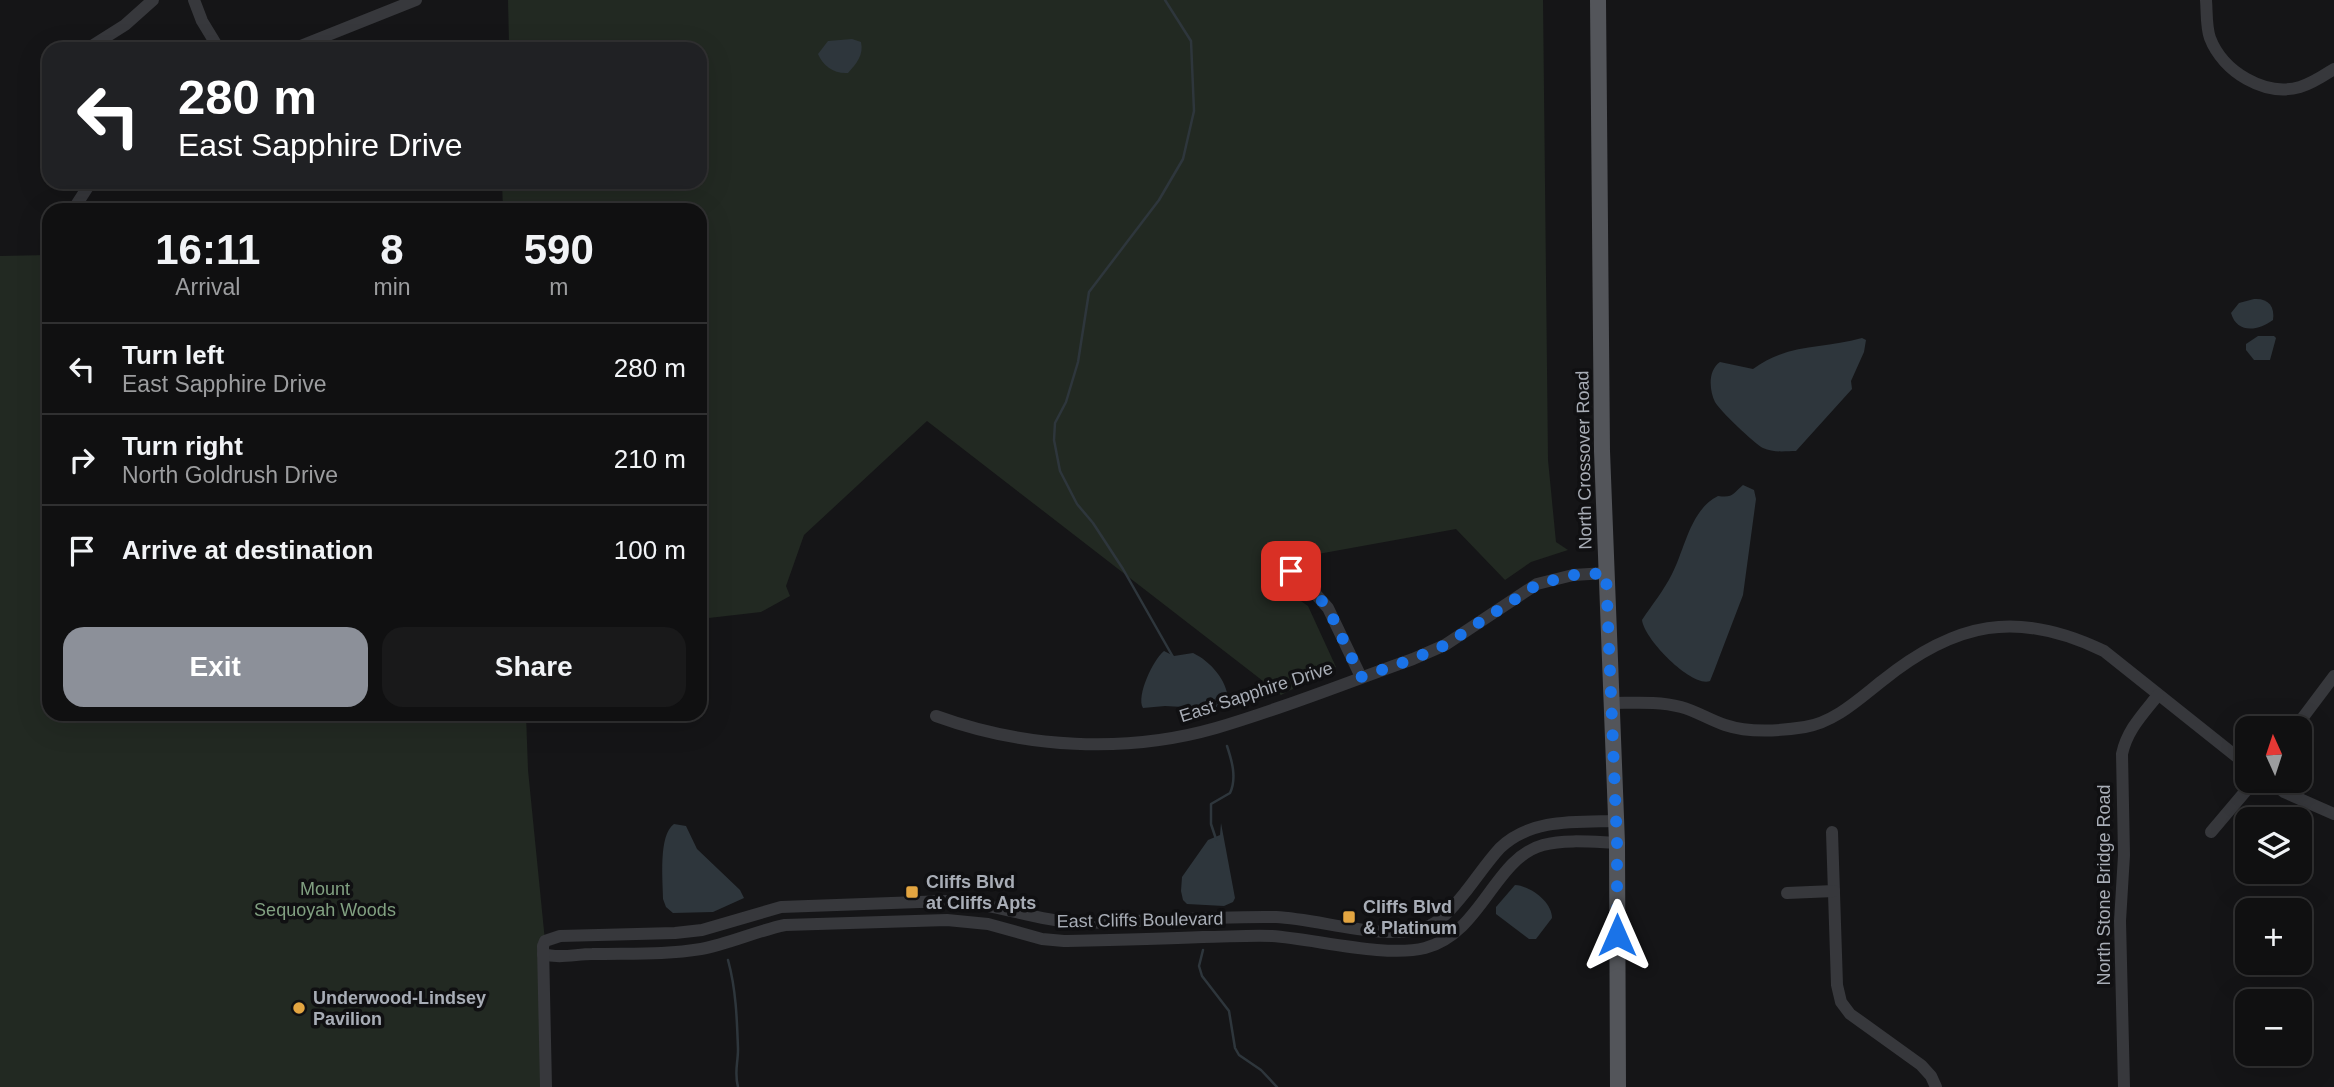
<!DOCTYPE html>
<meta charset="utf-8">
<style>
:root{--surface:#101011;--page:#19191a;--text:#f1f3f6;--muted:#9c9d9f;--line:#303031;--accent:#8c9099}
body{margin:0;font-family:Arial,sans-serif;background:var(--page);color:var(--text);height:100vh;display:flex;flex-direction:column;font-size:26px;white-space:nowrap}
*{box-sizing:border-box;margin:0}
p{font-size:23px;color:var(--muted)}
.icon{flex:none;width:38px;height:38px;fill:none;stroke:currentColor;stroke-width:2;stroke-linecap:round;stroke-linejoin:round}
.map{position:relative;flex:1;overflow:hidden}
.sheet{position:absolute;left:42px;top:203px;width:665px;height:518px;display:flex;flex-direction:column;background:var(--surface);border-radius:21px;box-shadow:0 7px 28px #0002,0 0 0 2px var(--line)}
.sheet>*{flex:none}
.top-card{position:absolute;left:42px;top:42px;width:665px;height:147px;border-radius:21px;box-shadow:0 7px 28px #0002,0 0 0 2px var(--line);background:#202124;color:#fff;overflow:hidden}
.needle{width:46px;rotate:357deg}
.buttons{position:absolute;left:2235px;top:716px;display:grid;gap:14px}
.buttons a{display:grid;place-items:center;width:77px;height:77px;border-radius:14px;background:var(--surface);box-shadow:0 7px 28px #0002,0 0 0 2px var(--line);font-size:35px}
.pin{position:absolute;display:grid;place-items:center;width:60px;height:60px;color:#fff;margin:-30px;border-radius:14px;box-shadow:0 4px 10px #0006}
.me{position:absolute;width:77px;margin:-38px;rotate:0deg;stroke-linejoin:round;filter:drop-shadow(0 0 5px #0008)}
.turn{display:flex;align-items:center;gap:24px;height:147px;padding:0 21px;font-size:32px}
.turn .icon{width:91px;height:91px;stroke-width:2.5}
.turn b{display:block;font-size:49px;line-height:60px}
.eta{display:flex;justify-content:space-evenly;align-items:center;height:119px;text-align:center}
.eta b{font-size:42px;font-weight:600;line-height:49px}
.button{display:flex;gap:14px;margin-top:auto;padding:14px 21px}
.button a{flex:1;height:80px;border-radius:21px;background:var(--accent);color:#fff;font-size:28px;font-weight:600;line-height:80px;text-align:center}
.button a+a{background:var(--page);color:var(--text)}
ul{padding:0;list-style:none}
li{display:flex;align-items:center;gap:21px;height:91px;padding:0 21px;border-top:2px solid var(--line)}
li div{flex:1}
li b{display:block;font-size:26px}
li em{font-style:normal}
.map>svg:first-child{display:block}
.green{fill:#222922}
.water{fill:#2e363c}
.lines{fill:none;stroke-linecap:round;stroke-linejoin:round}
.stream{stroke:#2e363c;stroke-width:2.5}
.minor{stroke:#37383c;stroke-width:12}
.major{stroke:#53555a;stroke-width:16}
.route{stroke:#1a73e8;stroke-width:12;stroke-dasharray:0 21.6}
.poi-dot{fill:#e3a541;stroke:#101012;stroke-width:2.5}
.labels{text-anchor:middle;stroke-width:7;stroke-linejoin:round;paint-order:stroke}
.street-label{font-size:18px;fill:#a8adb6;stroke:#101012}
.poi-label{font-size:18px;font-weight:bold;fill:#a8adb6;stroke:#101012;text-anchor:start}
.park-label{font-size:18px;fill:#81a081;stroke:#101012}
</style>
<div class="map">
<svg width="2334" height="1087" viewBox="0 0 2334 1087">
<rect width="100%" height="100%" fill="#151517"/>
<g class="green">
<polygon points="508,0 1543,0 1548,460 1556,542 1568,550 1531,562 1505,580 1456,529 1296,558 1278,585 1308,606 1336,667 1281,695 927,421 804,535 786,586 790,596 761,612 700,619 700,210 503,210 502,182 700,182 700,49 501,49 509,44"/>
<polygon points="49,255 49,714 526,714 528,770 545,941 546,1087 0,1087 0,256"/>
</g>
<g class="water">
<path d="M852,39L861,42C864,55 856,64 848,73C834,74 823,66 818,54L828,41Z"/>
<path d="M2254,299C2268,298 2275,306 2273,320C2258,331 2237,334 2231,313L2239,303Z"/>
<polygon points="2258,336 2274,336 2276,338 2270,360 2254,360 2246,350 2246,344"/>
<path d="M1862,338L1866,340L1864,352L1851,381L1852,389L1796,451C1786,451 1773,453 1763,448C1755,444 1719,410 1715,402C1709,390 1708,370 1720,362L1753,369C1788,343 1823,349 1862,338Z"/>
<path d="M1743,485L1754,490L1756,499L1743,595L1714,671L1710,681C1692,688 1644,639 1642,620C1652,605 1664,590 1672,574C1685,549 1690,510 1718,496C1734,498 1732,494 1743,485Z"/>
<path d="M1164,651L1174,656L1193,653C1210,661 1227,680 1228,699L1219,709L1165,706L1143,708C1136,696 1153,660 1164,651Z"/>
<polygon points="1221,823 1235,898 1233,902 1224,906 1187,904 1183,900 1181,891 1182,877 1208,840 1220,835"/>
<path d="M674,824L686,826L697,849L740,890L744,898L713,912L673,913L666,907L663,899C663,881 658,835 674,824Z"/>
<path d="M1515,885C1531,886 1552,902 1552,918L1536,939H1529L1496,914V907Z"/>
</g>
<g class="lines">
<g class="stream">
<polyline points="1165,0 1191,41 1194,111 1183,159 1159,200 1089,292 1078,362 1066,402 1055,423 1054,440 1060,471 1077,504 1093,523 1123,569 1173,657"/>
<path d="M1216,839L1211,824V804L1230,793C1237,778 1232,761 1227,746"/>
<polyline points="1203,950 1199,966 1202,976 1229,1011 1235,1048 1239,1055 1261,1070 1277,1087"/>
<path d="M728,960C736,989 737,1019 738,1049C738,1064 734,1072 738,1087"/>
</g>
<g class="minor">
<polyline points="194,0 202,21 219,49"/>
<path d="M2206,0C2207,12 2206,27 2210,38C2223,72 2265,97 2300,87C2313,83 2323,76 2334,69"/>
<polyline points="87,49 125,25 153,0"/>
<polyline points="293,49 416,0"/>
<polyline points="73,210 91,182"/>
<polyline points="1291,571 1312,590 1328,608 1361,677"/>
<path d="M1611,703C1634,703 1658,701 1681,707C1696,711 1710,720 1725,725C1749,733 1780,731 1805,727C1835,722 1859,699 1882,681C1955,622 2017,609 2104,651L2247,765"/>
<path d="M936,716C1024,748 1125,754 1216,728C1282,709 1348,682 1413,659L1445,645L1537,584L1573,575L1606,573"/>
<polyline points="2295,728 2334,676"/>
<polyline points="2268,780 2284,792 2334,814"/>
<polyline points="1832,832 1837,985 1841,1002 1850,1014 1921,1065 1931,1076 1936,1087"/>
<polyline points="2211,832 2255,780"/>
<polyline points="1787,893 1834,891"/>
<path d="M543,954C559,959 576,954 592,954C628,953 665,955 701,949C729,944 756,931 785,925L947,920L988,924L1042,939L1064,941C1110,940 1157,939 1203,937C1225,937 1249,935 1272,936C1315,939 1386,958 1425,948C1482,933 1494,858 1543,845C1566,839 1593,842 1617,843"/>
<path d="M546,1087L543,946L545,941L560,936L675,933L702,930L781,907L947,901C990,902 1031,919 1075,923C1142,922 1209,916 1276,917C1320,919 1384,941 1424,928C1442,922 1455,905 1467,890C1478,876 1488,861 1500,848C1531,818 1577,822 1616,821"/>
<path d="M2124,1087L2120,921L2124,855L2122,754C2127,730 2143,714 2158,695"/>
</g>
<polyline class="major" points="1598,0 1602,451 1617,843 1618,1087"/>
</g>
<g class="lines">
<polyline class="route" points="1291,571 1312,590 1328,608 1361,677 1413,659 1445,645 1538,584 1573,575 1606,573 1617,843 1617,935"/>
</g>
<g class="poi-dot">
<rect x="905" y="885" width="14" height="14" rx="3.5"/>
<rect x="1342" y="910" width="14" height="14" rx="3.5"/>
<circle cx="299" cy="1008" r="7"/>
</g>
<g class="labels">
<g class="street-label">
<text transform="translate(1584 460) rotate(-91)" y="6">North Crossover Road</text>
<text transform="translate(1256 692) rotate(-18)" y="6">East Sapphire Drive</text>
<text transform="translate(2104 885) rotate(-90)" y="6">North Stone Bridge Road</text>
<text transform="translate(1140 920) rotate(-1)" y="6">East Cliffs Boulevard</text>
</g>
<g class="poi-label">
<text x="926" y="888">Cliffs Blvd<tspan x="926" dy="21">at Cliffs Apts</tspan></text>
<text x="1363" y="913">Cliffs Blvd<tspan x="1363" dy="21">&amp; Platinum</tspan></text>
<text x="313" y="1004">Underwood-Lindsey<tspan x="313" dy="21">Pavilion</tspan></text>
</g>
<g class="park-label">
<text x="325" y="895">Mount<tspan x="325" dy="21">Sequoyah Woods</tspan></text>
</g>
</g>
</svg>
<div class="buttons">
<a><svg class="needle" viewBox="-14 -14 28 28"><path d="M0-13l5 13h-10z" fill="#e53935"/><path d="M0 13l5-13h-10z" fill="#9c9d9f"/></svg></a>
<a><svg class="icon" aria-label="layers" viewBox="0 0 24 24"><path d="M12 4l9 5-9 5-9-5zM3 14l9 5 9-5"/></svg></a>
<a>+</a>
<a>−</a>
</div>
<div class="pin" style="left:1291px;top:571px;background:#d93025"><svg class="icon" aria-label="arrive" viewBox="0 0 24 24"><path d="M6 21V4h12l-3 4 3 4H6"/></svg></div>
<svg class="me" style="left:1617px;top:935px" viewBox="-20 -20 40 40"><path d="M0-17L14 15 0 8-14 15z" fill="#1a73e8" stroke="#fff" stroke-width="4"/></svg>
<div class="top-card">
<div class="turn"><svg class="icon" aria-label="left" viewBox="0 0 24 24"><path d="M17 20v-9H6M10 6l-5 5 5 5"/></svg><div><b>280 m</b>East Sapphire Drive</div></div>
</div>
<section class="sheet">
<div class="eta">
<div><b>16:11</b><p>Arrival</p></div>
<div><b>8</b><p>min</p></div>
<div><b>590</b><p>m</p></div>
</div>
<ul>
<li><svg class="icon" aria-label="left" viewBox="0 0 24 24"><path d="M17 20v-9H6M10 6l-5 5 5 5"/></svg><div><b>Turn left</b><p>East Sapphire Drive</p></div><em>280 m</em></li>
<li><svg class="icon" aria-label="right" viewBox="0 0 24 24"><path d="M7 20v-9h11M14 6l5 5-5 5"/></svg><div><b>Turn right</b><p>North Goldrush Drive</p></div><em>210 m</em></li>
<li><svg class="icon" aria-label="arrive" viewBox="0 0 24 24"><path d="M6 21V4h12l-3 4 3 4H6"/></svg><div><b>Arrive at destination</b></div><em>100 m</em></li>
</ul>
<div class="button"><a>Exit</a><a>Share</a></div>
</section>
</div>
